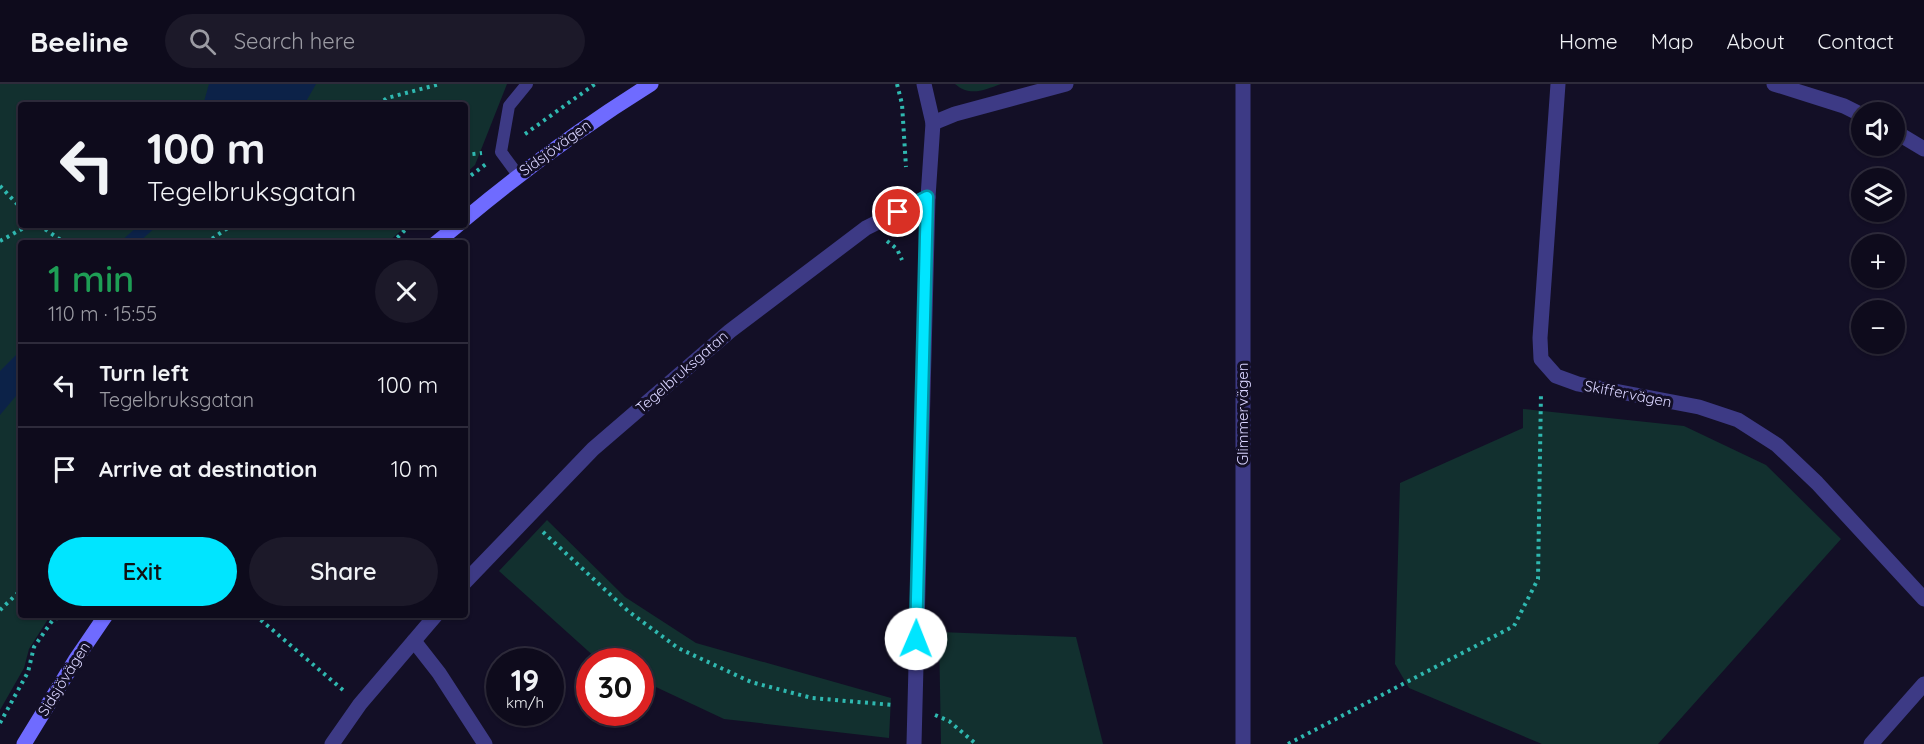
<!DOCTYPE html>
<meta charset="utf-8">
<style>
:root{--surface:#0e0b1c;--page:#1c1929;--text:#f1f3f6;--muted:#9b9ba3;--line:#2e2b3b;--accent:#00e5ff}
body{margin:0;font-family:Quicksand,sans-serif;background:var(--page);color:var(--text);height:100vh;display:flex;flex-direction:column;font-size:22px;white-space:nowrap}
*{box-sizing:border-box;margin:0}
p{font-size:20px;color:var(--muted)}
.icon{flex:none;width:33px;height:33px;fill:none;stroke:currentColor;stroke-width:2;stroke-linecap:round;stroke-linejoin:round}
.map{position:relative;flex:1;overflow:hidden}
.panel{position:absolute;left:18px;top:156px;width:450px;height:378px;display:flex;flex-direction:column;background:var(--surface);border-radius:6px;box-shadow:0 2px 4px #0004,0 0 0 2px var(--line)}
.panel>*{flex:none}
.banner{position:absolute;left:18px;top:18px;width:450px;height:126px;border-radius:6px;box-shadow:0 2px 4px #0004,0 0 0 2px var(--line);background:#0e0b1c;color:var(--text);overflow:hidden}
.buttons{position:absolute;left:1851px;top:18px;display:grid;gap:12px}
.buttons a{display:grid;place-items:center;width:54px;height:54px;border-radius:50%;background:var(--surface);box-shadow:0 2px 4px #0004,0 0 0 2px var(--line);font-size:30px}
.speed{position:absolute;left:486px;top:564px;display:flex;gap:12px;font-size:30px;font-weight:700;text-align:center}
.speed>*{display:grid;place-content:center;width:78px;height:78px;border-radius:50%;background:var(--surface);box-shadow:0 2px 4px #0004,0 0 0 2px var(--line);line-height:1}
.speed small{font-size:15px;font-weight:400}
.speed .limit{border:9px solid #d22;background:#fff;color:#111}
.pin{position:absolute;display:grid;place-items:center;width:51px;height:51px;color:#fff;margin:-26px;border:3px solid #fff;border-radius:50%;box-shadow:0 2px 6px #0007}
.me{position:absolute;width:66px;margin:-33px;rotate:1deg;stroke-linejoin:round;filter:drop-shadow(0 0 4px #0008)}
.turn{display:flex;align-items:center;gap:21px;height:126px;padding:0 30px;font-size:27px}
.turn .icon{width:78px;height:78px;stroke-width:2.5}
.turn b{display:block;font-size:42px;line-height:51px}
.round{display:grid;place-items:center;flex:none;width:63px;height:63px;border-radius:32px;background:var(--page)}
.head{display:flex;align-items:center;justify-content:space-between;height:102px;padding:0 30px}
h1{font-size:36px;font-weight:600;line-height:45px;color:#1e9e55}
.action{display:flex;gap:12px;margin-top:auto;padding:12px 30px}
.action a{flex:1;height:69px;border-radius:36px;background:var(--accent);color:#111;font-size:24px;font-weight:600;line-height:69px;text-align:center}
.action a+a{background:var(--page);color:var(--text)}
ul{padding:0;list-style:none}
li{display:flex;align-items:center;gap:18px;height:84px;padding:0 30px;border-top:2px solid var(--line)}
li div{flex:1}
li b{display:block;font-size:22px}
li em{font-style:normal}
header{display:flex;align-items:center;gap:36px;box-sizing:border-box;height:84px;padding:0 30px;background:var(--surface);border-bottom:2px solid var(--line)}
header strong{font-size:28px}
nav{display:flex;gap:33px;margin-inline-start:auto;font-size:21px}
.search{width:420px;height:54px;background:var(--page);display:flex;align-items:center;gap:15px;box-sizing:border-box;padding:0 21px;border-radius:33px;color:var(--muted);font-size:22px}
.map>svg:first-child{display:block}
.green{fill:#12302f}
.water{fill:#0c2248}
.lines{fill:none;stroke-linecap:round;stroke-linejoin:round}
.path{stroke:#2fb8b0;stroke-width:4;stroke-dasharray:3 4.5;stroke-linecap:butt}
.service{stroke:#3d3a85;stroke-width:12}
.minor{stroke:#3d3a85;stroke-width:15}
.secondary{stroke:#6f6bff;stroke-width:15}
.route-casing{stroke:#0095a6;stroke-width:15}
.route{stroke:#00e5ff;stroke-width:10}
.labels{text-anchor:middle;stroke-width:6;stroke-linejoin:round;paint-order:stroke}
.street-label{font-size:15px;fill:#d9d4ff;stroke:#130f26}
</style>
<header>
<strong>Beeline</strong>
<div class="search"><svg class="icon" aria-label="search" viewBox="0 0 24 24"><circle cx="10" cy="10" r="6"/><path d="M15 15l6 6"/></svg>Search here</div>
<nav><a>Home</a><a>Map</a><a>About</a><a>Contact</a></nav>
</header>
<div class="map">
<svg width="1924" height="660" viewBox="0 0 1924 660">
<rect width="100%" height="100%" fill="#130f26"/>
<g class="green">
<polygon points="0,0 507,0 475,81 465,90 465,21 21,21 21,141 407,141 387,159 21,159 21,531 53,531 50,532 29,565 24,584 0,626"/>
<path d="M955,0H1001C984,6 970,13 955,0Z"/>
<polygon points="1523,325 1684,342 1766,381 1841,455 1658,660 1542,660 1409,604 1395,580 1400,399 1523,344"/>
<polygon points="547,436 625,513 696,559 891,614 889,654 724,635 641,596 640,578 602,577 597,575 499,487"/>
<polygon points="939,548 1076,553 1103,660 941,660"/>
</g>
<g class="water">
<polygon points="209,0 316,0 304,21 203,21"/>
<polygon points="139,141 158,141 138,159 119,159"/>
<polygon points="21,266 21,306 0,331 0,287"/>
</g>
<g class="lines">
<g class="path">
<polyline points="897,0 902,20 906,83"/>
<polyline points="378,21 387,14 440,0"/>
<polyline points="525,50 595,0"/>
<polyline points="465,71 482,69"/>
<polyline points="465,96 486,80"/>
<polyline points="0,102 21,124"/>
<polyline points="39,141 65,159"/>
<polyline points="0,157 29,141"/>
<polyline points="887,157 897,165 902,176"/>
<polyline points="206,159 232,141"/>
<polyline points="392,159 410,141"/>
<polyline points="543,448 628,527 678,564 751,598 812,614 893,621"/>
<polyline points="0,526 21,506"/>
<polyline points="255,531 343,606"/>
<polyline points="935,631 949,637 976,660"/>
<polyline points="0,639 28,588 34,563 52,537 62,531"/>
<polyline points="1288,660 1514,542 1538,495 1541,308"/>
</g>
<polyline class="service" points="518,91 501,68 509,22 527,0"/>
<g class="minor">
<polyline points="1243,0 1243,660"/>
<polyline points="1558,0 1540,254 1541,275 1556,292 1578,300 1699,323 1738,336 1777,361 1817,399 1924,515"/>
<polyline points="1774,0 1844,22 1862,31"/>
<polyline points="933,39 955,30 1066,0"/>
<polyline points="1894,47 1924,65"/>
<polyline points="465,498 593,365 730,247 866,144 928,113"/>
<polyline points="414,557 439,589 485,660"/>
<polyline points="332,660 360,620 436,531"/>
<polyline points="914,660 928,113 933,39 924,0"/>
<polyline points="1871,660 1924,600"/>
</g>
<g class="secondary">
<path d="M465,135C524,86 585,41 651,0"/>
<polyline points="436,159 458,141"/>
<polyline points="24,660 76,575 106,531"/>
</g>
</g>
<g class="lines">
<defs>
<polyline id="route" points="898,128 927,113 916,555"/>
</defs>
<use href="#route" class="route-casing"/>
<use href="#route" class="route"/>
</g>
<g class="labels">
<g class="street-label">
<text transform="translate(555 64) rotate(-36)" y="5">Sidsjövägen</text>
<text transform="translate(682 288) rotate(-41)" y="5">Tegelbruksgatan</text>
<text transform="translate(1628 310) rotate(11)" y="5">Skiffervägen</text>
<text transform="translate(1243 330) rotate(-90)" y="5">Glimmervägen</text>
<text transform="translate(64 595) rotate(-58)" y="5">Sidsjövägen</text>
</g>
</g>
</svg>
<div class="buttons">
<a><svg class="icon" aria-label="sound" viewBox="0 0 24 24"><path d="M4 9h4l5-4v14l-5-4H4zM17 9q2 3 0 6"/></svg></a>
<a><svg class="icon" aria-label="layers" viewBox="0 0 24 24"><path d="M12 4l9 5-9 5-9-5zM3 14l9 5 9-5"/></svg></a>
<a>+</a>
<a>−</a>
</div>
<div class="speed"><div>19<small>km/h</small></div><div class="limit">30</div></div>
<div class="pin" style="left:898px;top:128px;background:#d93025"><svg class="icon" aria-label="arrive" viewBox="0 0 24 24"><path d="M6 21V4h12l-3 4 3 4H6"/></svg></div>
<svg class="me" style="left:916px;top:555px" viewBox="-20 -20 40 40"><circle r="19" fill="#fff"/><path d="M0-13L10 11 0 6-10 11z" fill="#00e5ff"/></svg>
<div class="banner">
<div class="turn"><svg class="icon" aria-label="left" viewBox="0 0 24 24"><path d="M17 20v-9H6M10 6l-5 5 5 5"/></svg><div><b>100 m</b>Tegelbruksgatan</div></div>
</div>
<section class="panel">
<div class="head"><div><h1>1 min</h1><p>110 m · 15:55</p></div><a class="round"><svg class="icon" aria-label="close" viewBox="0 0 24 24"><path d="M6 6l12 12M18 6L6 18"/></svg></a></div>
<ul>
<li><svg class="icon" aria-label="left" viewBox="0 0 24 24"><path d="M17 20v-9H6M10 6l-5 5 5 5"/></svg><div><b>Turn left</b><p>Tegelbruksgatan</p></div><em>100 m</em></li>
<li><svg class="icon" aria-label="arrive" viewBox="0 0 24 24"><path d="M6 21V4h12l-3 4 3 4H6"/></svg><div><b>Arrive at destination</b></div><em>10 m</em></li>
</ul>
<div class="action"><a>Exit</a><a>Share</a></div>
</section>
</div>
